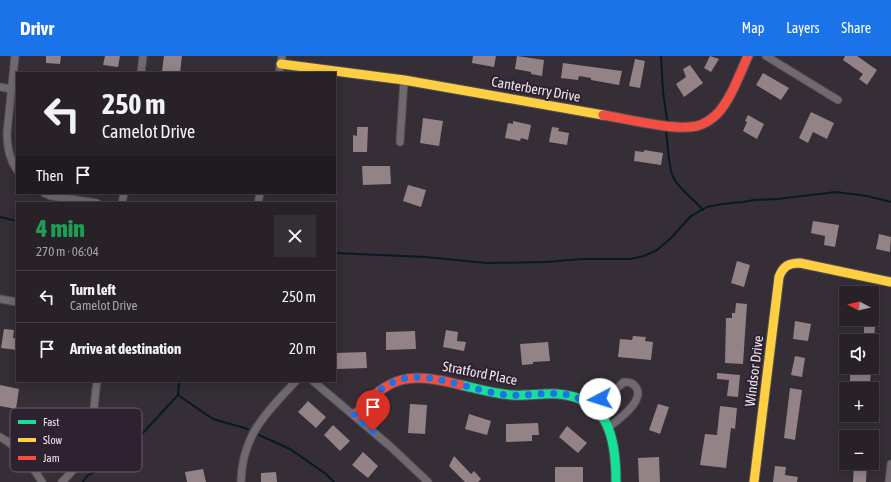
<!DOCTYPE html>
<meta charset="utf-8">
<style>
:root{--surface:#282228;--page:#342f34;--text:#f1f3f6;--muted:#a5a4a8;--line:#443f45;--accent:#1a73e8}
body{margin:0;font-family:"Asap Condensed",sans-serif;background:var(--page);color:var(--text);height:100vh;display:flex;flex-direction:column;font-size:15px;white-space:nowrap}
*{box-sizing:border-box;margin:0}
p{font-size:13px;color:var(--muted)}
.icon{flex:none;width:22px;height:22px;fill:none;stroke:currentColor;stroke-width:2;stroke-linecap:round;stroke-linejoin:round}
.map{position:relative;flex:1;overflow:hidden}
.side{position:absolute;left:16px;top:146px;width:320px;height:180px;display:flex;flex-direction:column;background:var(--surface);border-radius:0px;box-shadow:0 2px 10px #0003,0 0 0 1px var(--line)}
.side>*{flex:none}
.banner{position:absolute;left:16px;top:16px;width:320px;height:122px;border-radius:0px;box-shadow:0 2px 10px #0003,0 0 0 1px var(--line);background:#282228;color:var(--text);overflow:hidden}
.needle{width:26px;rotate:277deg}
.controls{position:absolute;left:839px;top:230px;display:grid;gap:8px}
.controls a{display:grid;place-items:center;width:40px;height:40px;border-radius:0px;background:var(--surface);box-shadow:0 2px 10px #0003,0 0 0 1px var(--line);font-size:20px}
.pin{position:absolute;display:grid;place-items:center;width:34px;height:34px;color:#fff;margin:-41px -17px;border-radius:50% 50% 50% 0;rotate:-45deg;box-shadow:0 0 4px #0007}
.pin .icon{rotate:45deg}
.me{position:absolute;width:44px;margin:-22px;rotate:265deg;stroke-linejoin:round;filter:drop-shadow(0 0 3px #0008)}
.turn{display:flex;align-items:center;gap:14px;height:84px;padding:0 20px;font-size:18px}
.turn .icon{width:52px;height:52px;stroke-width:2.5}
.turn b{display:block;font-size:28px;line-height:34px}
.then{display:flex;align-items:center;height:38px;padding:0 20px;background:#0003;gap:8px;font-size:15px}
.round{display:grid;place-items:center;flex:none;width:42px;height:42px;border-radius:0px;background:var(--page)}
.summary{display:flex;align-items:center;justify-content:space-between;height:68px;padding:0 20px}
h1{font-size:24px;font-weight:800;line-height:30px;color:#1e9e55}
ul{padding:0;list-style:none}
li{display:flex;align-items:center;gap:12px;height:52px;padding:0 20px;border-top:1px solid var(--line)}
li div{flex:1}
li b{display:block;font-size:15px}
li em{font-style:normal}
header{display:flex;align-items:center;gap:24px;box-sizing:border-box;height:56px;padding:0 20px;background:var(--accent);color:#fff}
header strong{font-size:19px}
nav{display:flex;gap:22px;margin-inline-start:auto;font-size:14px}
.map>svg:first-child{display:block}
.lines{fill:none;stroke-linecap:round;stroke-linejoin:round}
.stream{stroke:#061a25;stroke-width:2}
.building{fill:#938386}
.street-casing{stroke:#534d54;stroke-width:9}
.fast-casing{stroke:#534d54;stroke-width:11}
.slow-casing{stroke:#534d54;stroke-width:11}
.jam-casing{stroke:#534d54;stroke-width:11}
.street{stroke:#706a70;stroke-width:7}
.fast{stroke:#16e098;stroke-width:9}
.slow{stroke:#ffcf43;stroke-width:9}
.jam{stroke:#f24e42;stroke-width:9}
.route{stroke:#1a73e8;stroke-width:7;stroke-dasharray:0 12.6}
.labels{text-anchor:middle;stroke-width:4;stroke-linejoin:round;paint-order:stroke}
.street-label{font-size:14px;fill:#eee5ee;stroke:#2e2230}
.key{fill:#2e2230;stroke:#685c69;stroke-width:1}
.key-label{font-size:11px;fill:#eee5ee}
</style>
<header>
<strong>Drivr</strong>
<nav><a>Map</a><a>Layers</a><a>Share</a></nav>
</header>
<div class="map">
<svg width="891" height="426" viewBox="0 0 891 426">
<rect width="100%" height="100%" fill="#352e36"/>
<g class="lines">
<g class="stream">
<polyline points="661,0 663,36 667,64"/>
<path d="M666,75C668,87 668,107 672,118C677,132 693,142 703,154"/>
<polyline points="0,161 17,165"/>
<polyline points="335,197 425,201 487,207 546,206 582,203 630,203 644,200 657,194 671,182 691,160 707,151 722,148 743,146 754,144 777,143 836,136 867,140 891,146"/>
<polyline points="178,339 213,363 248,373"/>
<polyline points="178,339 179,325"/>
<polyline points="259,379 290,393 326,418 334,426"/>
<polyline points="83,426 87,420 114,404 141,379 178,339"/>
</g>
</g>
<g class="building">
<polygon points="46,0 61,0 60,8 46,7"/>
<polygon points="105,0 120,0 118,11 103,9"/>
<polygon points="164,0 182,0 180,17 162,15"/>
<polygon points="473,0 496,0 494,11 472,7"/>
<polygon points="517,0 544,4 542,20 531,18 531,16 515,13"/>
<polygon points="710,0 719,3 711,16 704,12"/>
<polygon points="845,0 857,0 877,14 867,29 859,23 863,18 843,4"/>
<polygon points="635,3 645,5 640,32 629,30"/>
<polygon points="563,7 622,15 619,29 591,24 591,22 579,20 578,24 561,22"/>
<polygon points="690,9 703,27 684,41 676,28 686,21 683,13"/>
<polygon points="763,17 789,32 781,44 756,29"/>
<polygon points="811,56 834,67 827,83 813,76 808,87 799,82"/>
<polygon points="748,59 764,68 757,83 743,75 747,66 745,65"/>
<polygon points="423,62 443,65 439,90 420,87"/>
<polygon points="513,65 531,69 528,84 521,82 520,85 505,82 508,67 513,68"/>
<polygon points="357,71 368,71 367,96 353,96 353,79 357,80"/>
<polygon points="552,71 559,72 558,75 569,77 567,89 549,86"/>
<polygon points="644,94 663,97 661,109 634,105 635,95 644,96"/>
<polygon points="362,110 390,110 391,128 363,129"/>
<polygon points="408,129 426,134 421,151 403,145"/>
<polygon points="813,165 839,169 835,191 824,189 825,180 811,177"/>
<polygon points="879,178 891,181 890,196 876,193"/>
<polygon points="737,205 750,209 744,231 731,227"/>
<polygon points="736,247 747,248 743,308 725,307 726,262 732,262 732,257 735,257"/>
<polygon points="795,265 811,268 808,285 793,283"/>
<polygon points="864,268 875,269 874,285 857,285 858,279 864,279"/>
<polygon points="4,273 14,274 13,282 17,282 17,294 1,292"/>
<polygon points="446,274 458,276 457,285 466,286 464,295 443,291"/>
<polygon points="415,275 416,293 386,294 386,276"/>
<polygon points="633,280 646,281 645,285 653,286 651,304 618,301 620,283 632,284"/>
<polygon points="548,286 550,305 533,306 533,308 522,309 520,288"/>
<polygon points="366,296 367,312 336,313 335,297"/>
<polygon points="795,300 805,302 802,321 791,319"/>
<polygon points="859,311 871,311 870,328 850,326 850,317 859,317"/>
<polygon points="717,317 740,319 738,341 727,340 729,324 717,323"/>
<polygon points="0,329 19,333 16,353 0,350"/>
<polygon points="790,332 802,334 795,384 784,382"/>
<polygon points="308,345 326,361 316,372 298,356"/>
<polygon points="410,348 427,349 425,378 408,377"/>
<polygon points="658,348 669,351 660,378 649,374"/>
<polygon points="720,350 737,352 735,373 731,372 726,412 700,409 705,378 717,379"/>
<polygon points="469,358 491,365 487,379 465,373"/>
<polygon points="538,367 539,379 532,379 532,385 506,386 506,368"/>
<polygon points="333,369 350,385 340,395 324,379"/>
<polygon points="567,370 587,387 578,397 559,381"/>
<polygon points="363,396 378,410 368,422 352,409"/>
<polygon points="454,400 471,418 474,415 481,423 478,426 465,426 449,410"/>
<polygon points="659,401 660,426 639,426 638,402"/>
<polygon points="854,407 867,407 866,426 853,426"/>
<polygon points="775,410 786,411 785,419 798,421 797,426 773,426"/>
<rect x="555" y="411" width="28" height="15"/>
<polygon points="203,413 206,426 187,426 185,416"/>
<polygon points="276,416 277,426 261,426 261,417"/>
</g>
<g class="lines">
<defs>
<g id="street">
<path d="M15,0L7,77C7,91 9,103 17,114"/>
<polyline points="766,0 838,44"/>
<polyline points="141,17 143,0"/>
<polyline points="279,17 282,0"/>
<polyline points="0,31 11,33"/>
<polyline points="400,86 404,24"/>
<polyline points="44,137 51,140 97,147"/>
<polyline points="122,147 124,137"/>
<polyline points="258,147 260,137"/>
<polyline points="0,243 17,246"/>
<polyline points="313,325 391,391 428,426"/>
<path d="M588,348L609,339L624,326C630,326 634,327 637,333C643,346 618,364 609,371"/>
<path d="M0,381C19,391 31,408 42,426"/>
<path d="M62,426C70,418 78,409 83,399C93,380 94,346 97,325"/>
<path d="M241,426C242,379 266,357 296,325"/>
<polyline points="889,426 891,408"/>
</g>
<path id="fast" d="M461,329C478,333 495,338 512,339C527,340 543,337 558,338C609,342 616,383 616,426"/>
<g id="slow">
<polyline points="281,8 404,24 603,59"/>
<path d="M754,426L779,221C783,210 789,207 800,207L891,226"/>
</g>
<g id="jam">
<path d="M603,59C628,63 675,75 697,70C705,68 712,63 718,57C732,41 739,19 748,0"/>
<path d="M355,359C391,318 409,316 461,329"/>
</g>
</defs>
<use href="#street" class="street-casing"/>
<use href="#fast" class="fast-casing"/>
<use href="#slow" class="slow-casing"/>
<use href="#jam" class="jam-casing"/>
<use href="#street" class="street"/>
<use href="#fast" class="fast"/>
<use href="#slow" class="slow"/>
<use href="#jam" class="jam"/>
</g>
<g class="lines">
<path class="route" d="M373,375L354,359C363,350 371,340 381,333C409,314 432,322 462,329C477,333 492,337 507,339C533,341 566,330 588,348L600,343"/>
</g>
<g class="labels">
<g class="street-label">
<text transform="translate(536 33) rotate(10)" y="5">Canterberry Drive</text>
<text transform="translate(754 315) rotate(-83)" y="5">Windsor Drive</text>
<text transform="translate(480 317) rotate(11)" y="5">Stratford Place</text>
</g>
</g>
<rect x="10" y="352" width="132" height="64" rx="6" class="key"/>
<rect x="18" y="364" width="18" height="4" fill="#16e098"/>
<rect x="18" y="382" width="18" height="4" fill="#ffcf43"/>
<rect x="18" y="400" width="18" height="4" fill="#f24e42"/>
<g class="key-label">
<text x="43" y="370">Fast</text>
<text x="43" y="388">Slow</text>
<text x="43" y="406">Jam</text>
</g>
</svg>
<div class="controls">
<a><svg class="needle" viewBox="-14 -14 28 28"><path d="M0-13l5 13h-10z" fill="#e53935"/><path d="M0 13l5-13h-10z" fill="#a5a4a8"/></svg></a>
<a><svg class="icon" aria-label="sound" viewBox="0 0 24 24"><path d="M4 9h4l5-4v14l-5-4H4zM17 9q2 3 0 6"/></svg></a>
<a>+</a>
<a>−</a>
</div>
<div class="pin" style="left:373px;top:375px;background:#d93025"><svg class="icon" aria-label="arrive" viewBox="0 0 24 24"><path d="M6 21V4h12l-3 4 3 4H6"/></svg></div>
<svg class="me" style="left:600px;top:343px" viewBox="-20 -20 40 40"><circle r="19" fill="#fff"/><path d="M0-13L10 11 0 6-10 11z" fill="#1a73e8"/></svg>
<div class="banner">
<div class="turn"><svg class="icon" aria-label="left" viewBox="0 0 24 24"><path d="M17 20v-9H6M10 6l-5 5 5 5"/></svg><div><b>250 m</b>Camelot Drive</div></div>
<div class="then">Then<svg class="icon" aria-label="arrive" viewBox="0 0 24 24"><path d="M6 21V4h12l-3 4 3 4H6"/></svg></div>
</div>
<section class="side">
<div class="summary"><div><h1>4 min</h1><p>270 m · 06:04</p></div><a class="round"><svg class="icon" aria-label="close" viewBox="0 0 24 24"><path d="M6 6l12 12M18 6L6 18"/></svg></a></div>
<ul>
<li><svg class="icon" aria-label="left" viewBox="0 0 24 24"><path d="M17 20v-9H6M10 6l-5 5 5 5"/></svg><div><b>Turn left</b><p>Camelot Drive</p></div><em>250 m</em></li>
<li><svg class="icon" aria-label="arrive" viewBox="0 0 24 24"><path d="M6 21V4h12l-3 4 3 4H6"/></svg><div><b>Arrive at destination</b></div><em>20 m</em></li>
</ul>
</section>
</div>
